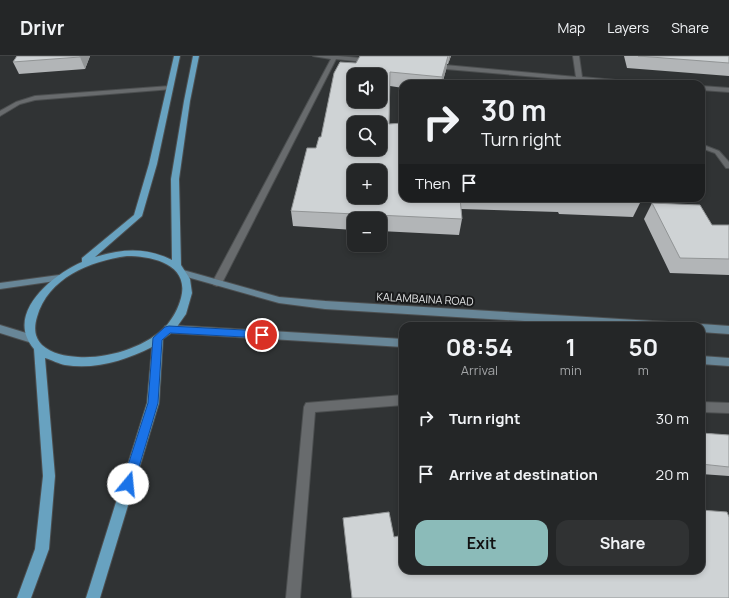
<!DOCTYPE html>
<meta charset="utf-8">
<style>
:root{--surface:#242627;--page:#303233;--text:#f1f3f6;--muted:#a3a5a7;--line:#414344;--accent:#8bbbb9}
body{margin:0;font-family:Manrope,sans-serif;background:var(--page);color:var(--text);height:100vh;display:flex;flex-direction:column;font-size:15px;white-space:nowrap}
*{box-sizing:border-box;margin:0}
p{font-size:13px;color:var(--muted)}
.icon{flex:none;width:22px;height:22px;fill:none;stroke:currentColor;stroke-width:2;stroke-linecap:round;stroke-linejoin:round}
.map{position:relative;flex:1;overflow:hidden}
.panel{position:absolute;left:399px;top:266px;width:306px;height:252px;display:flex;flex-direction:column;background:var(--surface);border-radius:12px;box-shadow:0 2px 6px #0003,0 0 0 1px var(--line)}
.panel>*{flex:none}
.hud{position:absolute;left:399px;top:24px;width:306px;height:122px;border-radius:12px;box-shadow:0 2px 6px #0003,0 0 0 1px var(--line);background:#242627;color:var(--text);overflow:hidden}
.controls{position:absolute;left:347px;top:12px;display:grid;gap:8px}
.controls a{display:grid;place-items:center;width:40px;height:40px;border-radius:8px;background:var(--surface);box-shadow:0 2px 6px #0003,0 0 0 1px var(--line);font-size:20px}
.pin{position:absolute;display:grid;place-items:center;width:34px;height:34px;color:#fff;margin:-17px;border:2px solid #fff;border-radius:50%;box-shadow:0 1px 4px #0007}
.me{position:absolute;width:44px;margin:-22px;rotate:17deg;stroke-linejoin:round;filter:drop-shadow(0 0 3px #0008)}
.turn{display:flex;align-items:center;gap:14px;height:84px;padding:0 16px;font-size:18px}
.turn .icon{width:52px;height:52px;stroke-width:2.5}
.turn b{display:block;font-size:28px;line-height:34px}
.then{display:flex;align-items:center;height:38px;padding:0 16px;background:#0003;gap:8px;font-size:15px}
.eta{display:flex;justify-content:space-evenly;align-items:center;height:68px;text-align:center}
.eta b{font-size:24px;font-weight:700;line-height:28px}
.action{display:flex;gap:8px;margin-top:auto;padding:8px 16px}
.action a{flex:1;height:46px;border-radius:12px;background:var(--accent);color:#111;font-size:16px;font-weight:700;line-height:46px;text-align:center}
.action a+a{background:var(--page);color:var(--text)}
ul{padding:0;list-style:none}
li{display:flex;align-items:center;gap:12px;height:56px;padding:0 16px}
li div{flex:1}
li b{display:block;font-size:15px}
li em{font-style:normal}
header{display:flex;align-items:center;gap:24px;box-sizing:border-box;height:56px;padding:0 20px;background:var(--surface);border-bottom:1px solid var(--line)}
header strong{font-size:19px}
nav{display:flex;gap:22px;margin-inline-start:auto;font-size:14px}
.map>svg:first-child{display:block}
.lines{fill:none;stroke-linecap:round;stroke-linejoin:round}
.street-casing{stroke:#4c4f50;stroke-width:2}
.secondary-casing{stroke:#4c4f50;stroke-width:2}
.primary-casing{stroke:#4c4f50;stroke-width:2}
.street{fill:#686b6d;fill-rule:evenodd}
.secondary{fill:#688697;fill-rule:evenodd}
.primary{fill:#68a2c0;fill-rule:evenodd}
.wall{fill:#b2b5b7}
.shaded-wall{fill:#919495}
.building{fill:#cfd3d5;stroke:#919495;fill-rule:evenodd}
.route{fill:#1a73e8;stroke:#114b97}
.labels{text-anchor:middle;stroke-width:4;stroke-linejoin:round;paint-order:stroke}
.street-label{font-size:11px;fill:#e1e3e4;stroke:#191a1b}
</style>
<header>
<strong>Drivr</strong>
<nav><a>Map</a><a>Layers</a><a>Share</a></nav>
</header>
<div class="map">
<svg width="729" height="542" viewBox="0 0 729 542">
<rect width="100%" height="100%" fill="#303334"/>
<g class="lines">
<defs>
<g id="street">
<polygon points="313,0 338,0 372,3 375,5 372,7 336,3 222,227 217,230 214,229 212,227 331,3"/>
<polygon points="573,0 579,0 582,21 638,26 641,28 618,28 434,12 431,10 434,8 576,21"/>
<polygon points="170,30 173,32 172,33 35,44 20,48 0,60 0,55 16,46 35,40"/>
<polygon points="701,30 729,32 729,36 701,34"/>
<polygon points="701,88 719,95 729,106 729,112 726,112 715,97 701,92"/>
<polygon points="403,339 403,349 315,356 300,542 286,542 304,351 306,347"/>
<polygon points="701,346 729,347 729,357 701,356"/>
</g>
<g id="secondary">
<polygon points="183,214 279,241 325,245 669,266 673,267 674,270 607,270 325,253 279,247 180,219 178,217"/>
<polygon points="59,219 64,222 62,224 0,233 0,227"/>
<polygon points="701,268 729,270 729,278 701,276 701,270 697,270"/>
<polygon points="0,269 36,280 37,283 36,286 32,287 0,277"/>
<polygon points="169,269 403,283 403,291 169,277 165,276 164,273 165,270"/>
<polygon points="701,300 729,302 729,310 701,308"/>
</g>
<path id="primary" d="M174,0H180L157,108L142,160L95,201C122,193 146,191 172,204L171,123L184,45L193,0H199L190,45L179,123L181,209L190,223L192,237L186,258L174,275L163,283L159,347L100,542H86L147,347L152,291C126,304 96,314 65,309C59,308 52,304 45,302L55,420L49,493L31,542H17L35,493L43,420L34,293C4,258 52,219 82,206V202L134,159L149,108ZM127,200C152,200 190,208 181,242C178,253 174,260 167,269C147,291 108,303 78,301C65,300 52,298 42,289C34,281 34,271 37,261C48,222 90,205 127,200Z"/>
</defs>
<use href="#street" class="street-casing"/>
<use href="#secondary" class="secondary-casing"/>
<use href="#primary" class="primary-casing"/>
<use href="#street" class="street"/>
<use href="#secondary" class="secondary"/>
<use href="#primary" class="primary"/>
</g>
<g class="wall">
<polygon points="17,0 90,0 85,13 19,18 13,6"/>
<polygon points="360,0 451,0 448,8 447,8 446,14 442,28 403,28 403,32 390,30 389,68 403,142 640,142 641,145 633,161 559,158 558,156 461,153 462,163 459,179 380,175 380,163 354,163 354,174 293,170 291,155 321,81"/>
<polygon points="624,0 729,0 729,20 627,12"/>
<polygon points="652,147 712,169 729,169 729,219 670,217 644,163"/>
<polygon points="701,377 729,379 729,420 701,418"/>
</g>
<g class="shaded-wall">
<polygon points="80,0 90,0 85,13 80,1"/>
<polygon points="448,0 446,14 442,28 441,28 442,21"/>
<polygon points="449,0 451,0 448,8"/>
</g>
<g class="building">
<polygon points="17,0 80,0 80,1 13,6"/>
<path d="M360,0H448L442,21L390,16L389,68L403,67V142H460L462,163L291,155L307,92H316L319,81H321L334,17L340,6L356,7ZM354,19H380V45H354ZM354,67H380V93H354ZM354,115H380V141H354Z"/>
<polygon points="638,0 729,0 729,7"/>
<polygon points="569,142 640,142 641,145"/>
<polygon points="652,147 700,149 712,169 729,169 729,203 680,202"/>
<polygon points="701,377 729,379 729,411 701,408"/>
<polygon points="701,454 727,456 729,461 729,542 352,542 343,462 389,456 394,481 403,479 403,514 701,514"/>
</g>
<polygon class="route" points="169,270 262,275 267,279 262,282 170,277 162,284 158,347 134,428 132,432 128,434 124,432 122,428 148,347 153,282 165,271"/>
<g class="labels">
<g class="street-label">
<text transform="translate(425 243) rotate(3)" y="4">KALAMBAINA ROAD</text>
</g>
</g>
</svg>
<div class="controls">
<a><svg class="icon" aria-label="sound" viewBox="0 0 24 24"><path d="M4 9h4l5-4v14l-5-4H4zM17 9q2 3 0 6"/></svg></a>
<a><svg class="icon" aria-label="search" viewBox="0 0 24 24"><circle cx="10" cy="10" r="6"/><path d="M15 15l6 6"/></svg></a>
<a>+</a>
<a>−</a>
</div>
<div class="pin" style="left:262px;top:279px;background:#d93025"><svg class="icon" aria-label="arrive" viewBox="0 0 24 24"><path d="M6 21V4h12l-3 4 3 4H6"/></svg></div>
<svg class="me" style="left:128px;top:428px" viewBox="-20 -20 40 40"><circle r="19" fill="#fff"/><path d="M0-13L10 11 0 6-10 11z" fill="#1a73e8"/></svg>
<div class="hud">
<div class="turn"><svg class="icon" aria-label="right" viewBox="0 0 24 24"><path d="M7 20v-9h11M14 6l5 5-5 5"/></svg><div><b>30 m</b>Turn right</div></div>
<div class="then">Then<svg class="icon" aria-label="arrive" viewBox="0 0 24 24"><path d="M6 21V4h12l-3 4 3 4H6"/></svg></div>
</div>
<section class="panel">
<div class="eta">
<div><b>08:54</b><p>Arrival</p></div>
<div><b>1</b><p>min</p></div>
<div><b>50</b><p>m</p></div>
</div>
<ul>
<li><svg class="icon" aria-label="right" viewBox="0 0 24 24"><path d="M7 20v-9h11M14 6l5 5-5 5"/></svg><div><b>Turn right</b></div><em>30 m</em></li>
<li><svg class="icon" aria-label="arrive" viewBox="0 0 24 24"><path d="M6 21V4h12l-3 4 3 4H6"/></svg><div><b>Arrive at destination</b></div><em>20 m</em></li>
</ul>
<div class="action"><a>Exit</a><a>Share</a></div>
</section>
</div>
